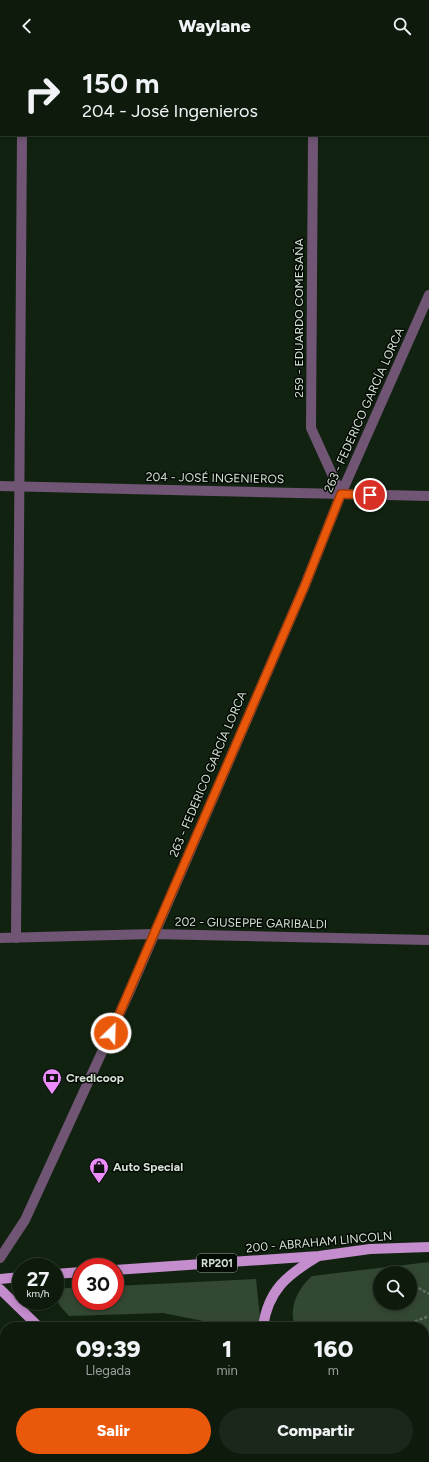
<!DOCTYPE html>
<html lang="es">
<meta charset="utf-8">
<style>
:root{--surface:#0d1a0c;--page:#1b271a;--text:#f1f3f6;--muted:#9aa19d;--line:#2d382d;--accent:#ea580c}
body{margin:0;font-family:Figtree,sans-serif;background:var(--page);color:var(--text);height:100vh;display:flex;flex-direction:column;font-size:15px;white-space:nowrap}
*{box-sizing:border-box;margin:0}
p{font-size:13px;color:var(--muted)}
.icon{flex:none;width:22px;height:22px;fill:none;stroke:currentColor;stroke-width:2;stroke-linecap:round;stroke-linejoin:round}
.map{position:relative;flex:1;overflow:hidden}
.drawer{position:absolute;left:0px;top:1270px;width:429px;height:140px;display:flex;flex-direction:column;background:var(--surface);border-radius:16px 16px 0 0;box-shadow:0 2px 6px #0003,0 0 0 1px var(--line)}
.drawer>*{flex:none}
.banner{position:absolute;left:0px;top:0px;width:429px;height:84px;box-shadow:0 2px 6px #0003,0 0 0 1px var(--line);background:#0d1a0c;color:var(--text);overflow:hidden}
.buttons{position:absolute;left:373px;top:1214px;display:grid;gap:8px}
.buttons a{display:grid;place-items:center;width:44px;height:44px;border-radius:50%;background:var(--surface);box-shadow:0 2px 6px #0003,0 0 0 1px var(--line);font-size:20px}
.speed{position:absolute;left:12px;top:1206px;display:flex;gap:8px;font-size:20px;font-weight:700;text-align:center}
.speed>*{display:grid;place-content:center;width:52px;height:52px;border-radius:50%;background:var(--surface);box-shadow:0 2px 6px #0003,0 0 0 1px var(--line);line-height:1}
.speed small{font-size:10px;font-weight:400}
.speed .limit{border:6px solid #d22;background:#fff;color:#111}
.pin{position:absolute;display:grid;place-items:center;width:34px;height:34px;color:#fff;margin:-17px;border:2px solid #fff;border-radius:50%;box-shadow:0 1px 4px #0007}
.me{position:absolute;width:44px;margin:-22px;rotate:24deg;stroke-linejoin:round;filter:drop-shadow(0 0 3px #0008)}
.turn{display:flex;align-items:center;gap:14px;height:84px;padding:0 16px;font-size:18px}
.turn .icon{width:52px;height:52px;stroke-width:2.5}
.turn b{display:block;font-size:28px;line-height:34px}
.eta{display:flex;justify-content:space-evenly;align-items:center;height:68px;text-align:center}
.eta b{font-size:24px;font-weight:800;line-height:28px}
.button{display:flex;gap:8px;margin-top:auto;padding:8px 16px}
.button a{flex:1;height:46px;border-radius:24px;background:var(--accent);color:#fff;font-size:16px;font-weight:800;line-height:46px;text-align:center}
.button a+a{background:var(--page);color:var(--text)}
header{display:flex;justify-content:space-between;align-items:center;height:52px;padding:0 16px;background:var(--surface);font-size:18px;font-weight:800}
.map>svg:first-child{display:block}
.green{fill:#334832;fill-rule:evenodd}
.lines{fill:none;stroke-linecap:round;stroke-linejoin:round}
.path{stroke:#617060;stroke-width:2.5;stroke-dasharray:3 2;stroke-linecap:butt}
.minor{stroke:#705674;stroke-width:10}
.major{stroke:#c48dcd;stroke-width:10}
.route-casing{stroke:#983908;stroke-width:10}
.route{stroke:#ea580c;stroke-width:7}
.labels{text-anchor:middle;stroke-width:3;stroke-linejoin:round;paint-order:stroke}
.shield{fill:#040a04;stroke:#96a096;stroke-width:1}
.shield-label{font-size:11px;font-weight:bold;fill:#d5e1d4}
.street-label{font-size:12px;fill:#d5e1d4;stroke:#040a04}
.poi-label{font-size:12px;font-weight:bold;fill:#d5e1d4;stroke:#040a04;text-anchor:start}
</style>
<header><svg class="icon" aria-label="back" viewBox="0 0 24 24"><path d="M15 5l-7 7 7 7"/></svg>Waylane<svg class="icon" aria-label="search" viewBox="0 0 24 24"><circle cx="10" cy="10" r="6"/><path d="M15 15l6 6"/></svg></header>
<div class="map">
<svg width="429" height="1410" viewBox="0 0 429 1410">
<rect width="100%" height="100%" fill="#112310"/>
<g class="green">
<path d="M429,1210V1335L424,1334V1275H295C288,1256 298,1236 312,1224ZM380,1221H410V1251H380Z"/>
<path d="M256,1227L261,1275H233L163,1261L69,1264C61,1255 55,1250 55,1237L81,1235V1249H115V1234Z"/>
<polygon points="46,1405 146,1405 151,1410 52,1410"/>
</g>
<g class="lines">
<g class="path">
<polyline points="387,1215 393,1221"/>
<polyline points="410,1231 429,1242"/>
<polyline points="401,1275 429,1264"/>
<polyline points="0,1362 5,1357"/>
</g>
<g class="minor">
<polyline points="23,1 23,0"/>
<polyline points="287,1 322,0"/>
<polyline points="0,11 1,11"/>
<polyline points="313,83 311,376 341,442"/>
<polyline points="0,434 429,444"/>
<polyline points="0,886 153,882 429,888"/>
<polyline points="16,886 22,83"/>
<polyline points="0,1206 25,1168 129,941 305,533 341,442 429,243"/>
<polyline points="293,1405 295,1410"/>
</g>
<g class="major">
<polyline points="115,1218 319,1204 370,1197 429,1195"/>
<polyline points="55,1222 81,1220"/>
<polyline points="0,1227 21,1225"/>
<polyline points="0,1237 39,1275"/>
<path d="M263,1275C268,1238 287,1223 317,1205"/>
<polyline points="0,1320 5,1317"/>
<polyline points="424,1355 429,1357"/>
<polyline points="424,1366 429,1366"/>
<polyline points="172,1405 177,1410"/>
<polyline points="239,1410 243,1405"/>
</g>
</g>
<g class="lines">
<defs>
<polyline id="route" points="111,981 305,533 341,442 370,443"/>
</defs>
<use href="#route" class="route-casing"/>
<use href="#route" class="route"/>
</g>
<defs>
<symbol id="bank-pin" viewBox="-11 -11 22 30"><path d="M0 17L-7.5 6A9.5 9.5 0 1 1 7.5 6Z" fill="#ec8cfb" stroke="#040a04"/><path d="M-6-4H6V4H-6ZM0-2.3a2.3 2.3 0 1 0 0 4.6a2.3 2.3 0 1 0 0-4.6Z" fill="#111"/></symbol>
<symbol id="shop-pin" viewBox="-11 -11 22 30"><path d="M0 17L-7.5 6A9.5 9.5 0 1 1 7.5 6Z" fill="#ec8cfb" stroke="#040a04"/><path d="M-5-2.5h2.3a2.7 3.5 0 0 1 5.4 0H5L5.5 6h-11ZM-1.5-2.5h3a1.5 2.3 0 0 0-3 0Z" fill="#111"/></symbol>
</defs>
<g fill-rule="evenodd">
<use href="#bank-pin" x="41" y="1015" width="22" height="30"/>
<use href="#shop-pin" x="88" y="1104" width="22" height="30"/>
</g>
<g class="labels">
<rect class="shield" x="197" y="1202" width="40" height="18" rx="3"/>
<g class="shield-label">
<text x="217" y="1215">RP201</text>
</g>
<g class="street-label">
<text transform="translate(299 266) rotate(-90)" y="4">259 - EDUARDO COMESAÑA</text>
<text transform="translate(364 358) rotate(-66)" y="4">263 - FEDERICO GARCÍA LORCA</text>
<text transform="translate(215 426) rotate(1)" y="4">204 - JOSÉ INGENIEROS</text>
<text transform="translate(208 722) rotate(-67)" y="4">263 - FEDERICO GARCÍA LORCA</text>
<text transform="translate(251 871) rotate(1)" y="4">202 - GIUSEPPE GARIBALDI</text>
<text transform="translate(319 1190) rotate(-5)" y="4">200 - ABRAHAM LINCOLN</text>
</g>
<g class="poi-label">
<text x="66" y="1030">Credicoop</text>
<text x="113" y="1119">Auto Special</text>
</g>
</g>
</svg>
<div class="buttons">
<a><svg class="icon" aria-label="search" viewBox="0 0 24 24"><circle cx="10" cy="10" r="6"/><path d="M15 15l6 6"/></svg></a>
</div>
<div class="speed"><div>27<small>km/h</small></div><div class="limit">30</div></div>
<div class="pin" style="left:370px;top:443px;background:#d93025"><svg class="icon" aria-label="arrive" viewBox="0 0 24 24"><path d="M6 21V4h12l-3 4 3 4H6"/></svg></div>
<svg class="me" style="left:111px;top:981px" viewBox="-20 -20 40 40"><circle r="17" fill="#ea580c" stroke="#fff" stroke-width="3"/><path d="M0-11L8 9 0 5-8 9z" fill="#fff"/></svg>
<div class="banner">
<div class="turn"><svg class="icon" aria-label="right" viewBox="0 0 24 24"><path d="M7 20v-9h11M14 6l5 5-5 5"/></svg><div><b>150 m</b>204 - José Ingenieros</div></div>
</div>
<section class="drawer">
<div class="eta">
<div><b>09:39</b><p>Llegada</p></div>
<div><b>1</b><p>min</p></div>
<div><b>160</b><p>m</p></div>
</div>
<div class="button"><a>Salir</a><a>Compartir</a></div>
</section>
</div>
